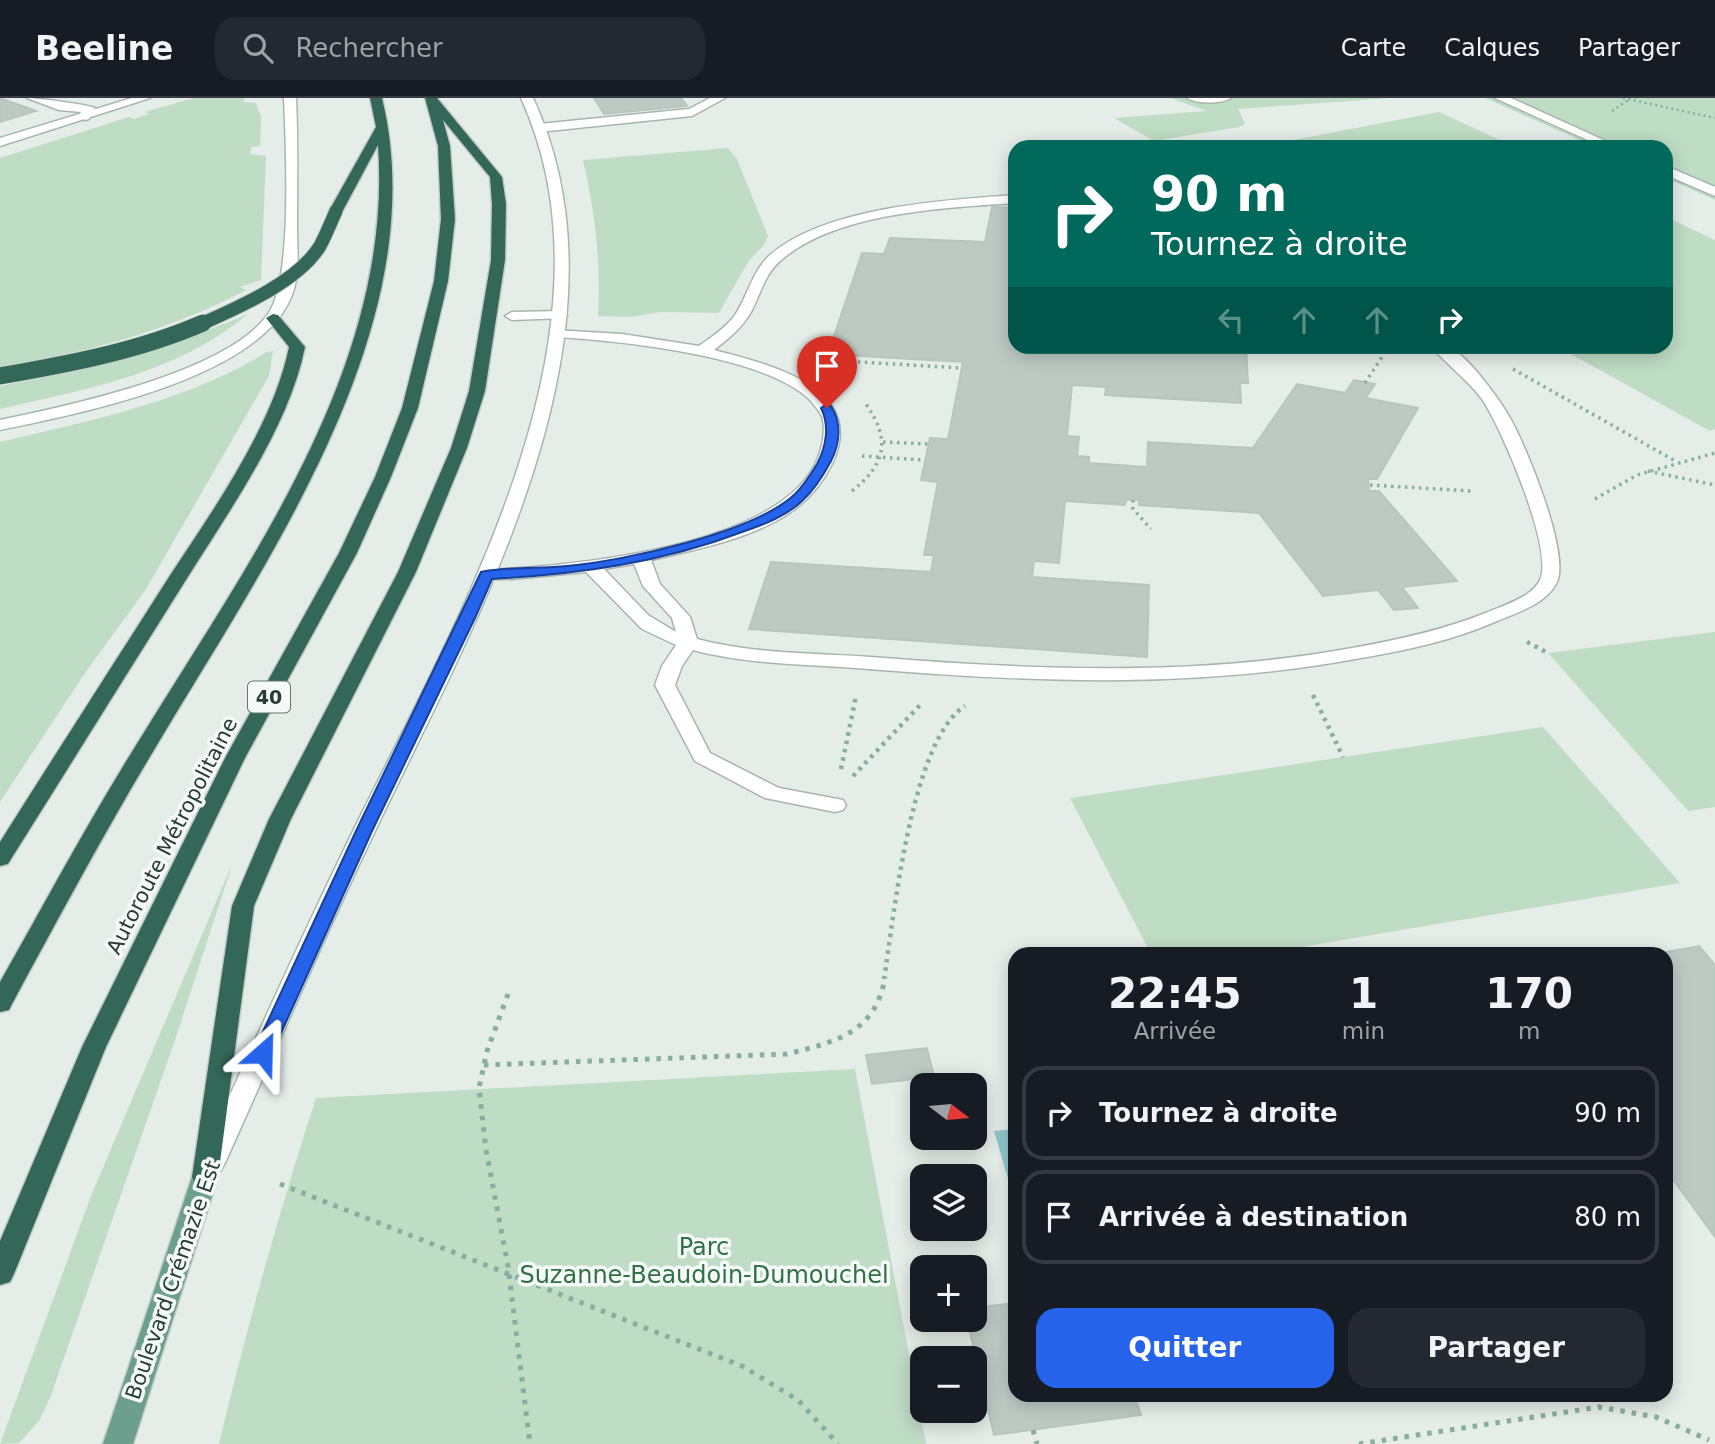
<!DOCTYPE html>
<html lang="fr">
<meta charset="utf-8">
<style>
:root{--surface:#171b24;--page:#242831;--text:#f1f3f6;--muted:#9ea1a6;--line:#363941;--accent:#2563eb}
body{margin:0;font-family:"DejaVu Sans",sans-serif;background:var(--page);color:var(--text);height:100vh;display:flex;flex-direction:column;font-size:26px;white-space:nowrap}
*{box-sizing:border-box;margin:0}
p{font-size:23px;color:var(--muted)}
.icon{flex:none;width:38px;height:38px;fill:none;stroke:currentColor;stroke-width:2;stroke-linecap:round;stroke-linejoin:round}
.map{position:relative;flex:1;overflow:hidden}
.details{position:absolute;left:1008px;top:849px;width:665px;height:455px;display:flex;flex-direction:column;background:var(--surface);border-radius:21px;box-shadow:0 4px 18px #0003}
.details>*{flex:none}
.hud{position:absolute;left:1008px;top:42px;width:665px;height:214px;border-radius:21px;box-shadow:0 4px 18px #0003;background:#00695c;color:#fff;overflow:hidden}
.needle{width:46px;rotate:106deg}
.controls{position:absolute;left:910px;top:975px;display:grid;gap:14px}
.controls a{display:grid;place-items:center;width:77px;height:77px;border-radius:14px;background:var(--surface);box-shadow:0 4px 18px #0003;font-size:35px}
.pin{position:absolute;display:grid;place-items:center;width:60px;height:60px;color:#fff;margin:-72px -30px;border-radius:50% 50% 50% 0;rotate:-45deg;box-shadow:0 0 7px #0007}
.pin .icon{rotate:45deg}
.me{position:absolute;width:77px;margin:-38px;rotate:25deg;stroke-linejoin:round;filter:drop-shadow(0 0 5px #0008)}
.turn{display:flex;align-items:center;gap:24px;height:147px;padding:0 28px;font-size:32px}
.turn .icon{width:91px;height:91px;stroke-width:2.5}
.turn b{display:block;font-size:49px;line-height:60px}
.lanes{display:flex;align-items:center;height:66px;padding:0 28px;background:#0003;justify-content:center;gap:35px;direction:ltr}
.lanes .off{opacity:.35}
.eta{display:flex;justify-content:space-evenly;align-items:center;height:119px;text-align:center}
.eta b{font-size:42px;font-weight:800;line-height:49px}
.cta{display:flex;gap:14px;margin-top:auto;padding:14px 28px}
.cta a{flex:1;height:80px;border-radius:21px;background:var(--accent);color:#fff;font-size:28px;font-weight:800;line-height:80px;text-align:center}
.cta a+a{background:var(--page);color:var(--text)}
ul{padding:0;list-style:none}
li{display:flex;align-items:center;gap:21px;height:94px;margin:0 14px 10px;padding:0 14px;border:4px solid var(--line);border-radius:21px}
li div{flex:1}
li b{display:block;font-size:26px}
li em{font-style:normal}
header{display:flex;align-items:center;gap:42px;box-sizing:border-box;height:98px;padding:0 35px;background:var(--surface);border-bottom:2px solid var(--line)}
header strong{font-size:33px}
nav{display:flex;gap:38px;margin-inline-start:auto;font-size:24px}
.search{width:490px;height:63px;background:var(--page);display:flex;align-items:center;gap:18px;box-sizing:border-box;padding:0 24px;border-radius:21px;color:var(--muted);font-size:26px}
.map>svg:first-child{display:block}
.green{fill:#bfdcc5}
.water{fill:#91c9cd}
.building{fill:#bdcac4;stroke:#b7c6bf;stroke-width:2}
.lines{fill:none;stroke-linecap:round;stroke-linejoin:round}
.lane-casing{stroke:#a8b5af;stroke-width:3}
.secondary-casing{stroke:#a4b8af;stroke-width:3}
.primary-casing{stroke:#c2c9c6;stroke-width:3}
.highway-casing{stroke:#c2c9c6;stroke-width:3}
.path-far3{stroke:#87ae9f;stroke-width:2.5;stroke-dasharray:2 3.5;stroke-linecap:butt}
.path-far2{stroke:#87ae9f;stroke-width:3.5;stroke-dasharray:2.5 4.5;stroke-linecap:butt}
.path-far1{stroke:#87ae9f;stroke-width:4.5;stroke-dasharray:3.5 5;stroke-linecap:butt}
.path{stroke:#87ae9f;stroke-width:5;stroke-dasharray:4.5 7;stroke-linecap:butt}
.lane{fill:#fff;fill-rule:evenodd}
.secondary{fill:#fff;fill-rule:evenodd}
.primary{fill:#6c9f8e;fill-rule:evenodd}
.highway{fill:#336758;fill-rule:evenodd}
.highway-bridge-far1-casing{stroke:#c2c9c6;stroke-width:15;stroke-linecap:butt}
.highway-bridge-casing{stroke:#c2c9c6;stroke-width:18;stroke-linecap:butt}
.highway-bridge-far1{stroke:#336758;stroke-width:13}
.highway-bridge{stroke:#336758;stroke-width:17}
.route{fill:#2563eb;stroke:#184099;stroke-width:2}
.labels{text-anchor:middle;stroke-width:7;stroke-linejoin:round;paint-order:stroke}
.shield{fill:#f5f9f7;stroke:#63756f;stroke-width:2}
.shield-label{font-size:19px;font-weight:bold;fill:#253d35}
.street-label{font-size:21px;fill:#253d35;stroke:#f5f9f7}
.near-park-label{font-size:24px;fill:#327145;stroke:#f5f9f7}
</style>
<header>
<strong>Beeline</strong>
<div class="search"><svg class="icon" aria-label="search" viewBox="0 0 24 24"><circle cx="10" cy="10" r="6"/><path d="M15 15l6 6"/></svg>Rechercher</div>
<nav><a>Carte</a><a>Calques</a><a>Partager</a></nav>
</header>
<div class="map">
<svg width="1715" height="1346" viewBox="0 0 1715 1346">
<rect width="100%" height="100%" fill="#e5ede8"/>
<g class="green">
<path d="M194,0H244L243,4L256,5L261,19L260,48L251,49L250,56L266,58L261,182L240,189L246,192C168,233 86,255 0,269V60L129,19L134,21L149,16L145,14Z"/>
<polygon points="1170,0 1390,0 1238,11 1245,26 1239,29 1154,43 1114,20 1207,13"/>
<polygon points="1485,0 1715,0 1715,102 1666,80 1666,49 1595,49"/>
<polygon points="1439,14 1515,49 1257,49"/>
<path d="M728,50L737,61L768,138L764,147L748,164L719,215L661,214L631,219L598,218C601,165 595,113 583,62Z"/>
<polygon points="1666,119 1715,142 1715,331 1710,333 1558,249 1666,248"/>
<path d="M248,216C178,275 87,291 0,311V288C89,271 165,251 248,216Z"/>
<path d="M273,253L269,278L146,491L83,578L0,704V344C92,322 185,304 267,254Z"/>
<polygon points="1715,534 1715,709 1688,713 1548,555"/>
<polygon points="1543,629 1680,785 1259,856 1151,856 1070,700"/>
<polygon points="233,764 175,942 50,1300 39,1323 19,1345 0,1346 91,1098"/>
<path d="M855,971L926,1346H219C247,1229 279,1114 316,1000Z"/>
</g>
<polygon class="water" points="1015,1031 1015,1105 994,1033"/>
<g class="building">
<polygon points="0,0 36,13 0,24"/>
<polygon points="594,0 681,0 687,8 604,16"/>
<polygon points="992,109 1015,110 1015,248 1246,248 1248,285 1240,285 1241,305 1105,297 1106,289 1072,287 1067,338 1079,339 1077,358 1089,359 1089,365 1147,369 1148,344 1253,350 1297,286 1345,295 1354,282 1375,286 1366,300 1418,310 1377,381 1368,381 1369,393 1379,393 1457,483 1402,489 1418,510 1394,512 1378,492 1323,498 1259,415 1139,407 1139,402 1126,402 1125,407 1065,403 1059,465 1034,463 1032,479 1149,487 1147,559 749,531 771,464 931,474 934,457 924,457 938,384 921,382 930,340 948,341 963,264 828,256 862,155 884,156 890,140 985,144"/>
<polygon points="1699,848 1715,867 1715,1139 1666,1072 1666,856 1655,856"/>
<polygon points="927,950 934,979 872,986 866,957"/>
<polygon points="1015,1205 1015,1297 1134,1297 1141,1317 994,1337 967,1222 975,1222 975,1210"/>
</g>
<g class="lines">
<defs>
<g id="lane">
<path d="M27,0C36,0 91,7 95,10L89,21L85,22L79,18L81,14L59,12Z"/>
<polygon points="710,0 725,0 692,18 539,34 533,30 539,26 689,11"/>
<path d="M1187,0H1231C1221,6 1197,6 1187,0Z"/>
<polygon points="1495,0 1511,0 1619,49 1603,49"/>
<polygon points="1666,68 1715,89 1715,98 1666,77"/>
<path d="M1015,97V105C944,110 836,114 780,163C765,176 760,197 751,214C742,230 728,241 714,252C767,266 867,288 833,364C821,389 802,409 778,422C740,443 694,452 651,462L660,486L690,519L697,541C753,556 813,555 871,559C1032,572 1193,579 1352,550C1398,542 1444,532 1488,514C1504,507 1532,499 1540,482C1554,451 1501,329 1482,301C1467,281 1447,267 1431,248C1436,248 1444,247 1448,249C1467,256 1500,302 1510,320C1526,348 1572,459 1556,486C1544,507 1518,514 1497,523C1452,543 1403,553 1355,561C1194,591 1031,584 868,571C810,566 749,567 693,552L682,568L675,587L710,655L779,690L843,702L846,707L843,712L835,714L765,700L695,663L655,587L662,568L676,547L642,531L586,474L512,481H480L477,477L480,473L486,472C571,468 782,450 818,360C823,346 826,332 822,318C818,312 814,306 809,301C763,257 620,243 558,239L553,238L551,235L553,232L622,236L699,248C711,239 726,230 735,217C748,198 752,173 770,157C826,109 944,102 1015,97ZM634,466L643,488L672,520L676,534L648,517L604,471Z"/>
<polygon points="560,213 567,217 565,220 512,222 505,218 512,214"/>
</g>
<g id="secondary">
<polygon points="132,0 150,0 0,48 0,40"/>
<path d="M284,0H296C298,43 297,85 297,128C297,146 299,165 296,182C281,278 79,315 0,332V322C66,308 237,273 271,211C292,173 286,47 284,0Z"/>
<path d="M521,0H533C642,235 476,521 376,731C323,841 275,954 225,1065L221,1072L212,1075L203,1072L199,1065C250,954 300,841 354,731C456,523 628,235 521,0Z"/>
</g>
<polygon id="primary" points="205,1069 214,1072 218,1079 133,1346 103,1346 192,1079 196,1072"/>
<g id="highway">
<path d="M370,0H382C437,227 263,467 154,652C104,735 58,821 12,906L9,912L0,914V884C46,803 90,720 140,641C249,463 394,268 378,47L341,116L336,117L329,113L376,29Z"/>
<polygon points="425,0 437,0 502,79 506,106 505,162 485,293 467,350 416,474 291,721 254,808 218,1079 214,1086 205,1089 196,1086 192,1079 232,808 269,721 398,474 451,350 469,293 491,162 492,106 490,79 443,22 450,48 455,121 448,183 418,310 391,379 357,455 245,660 106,949 14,1176 10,1184 0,1187 0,1143 82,949 225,660 339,455 375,379 402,310 434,183 441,121 438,48"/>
<path d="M273,216L278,217L305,249C289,330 227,416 184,485C126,577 69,669 11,761L8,766L0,768V744C56,655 113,567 169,479C213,412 273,328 289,249L266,220Z"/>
</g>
</defs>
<use href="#lane" class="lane-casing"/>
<use href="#secondary" class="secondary-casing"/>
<use href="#primary" class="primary-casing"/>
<use href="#highway" class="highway-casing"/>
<g class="path-far3">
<polyline points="1623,0 1715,20"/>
<polyline points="1612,13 1627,3 1624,1"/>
</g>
<g class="path-far2">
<polyline points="830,265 842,263 962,270"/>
<polyline points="1513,271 1677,364"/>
<polyline points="1365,285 1382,259"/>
<polyline points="883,344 929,346"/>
<polyline points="862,358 924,362"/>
<polyline points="1648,373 1715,387"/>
<polyline points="1370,387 1472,393"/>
<path d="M852,393C886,366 891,342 866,306"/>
<polyline points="1595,401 1637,377 1715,355"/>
<polyline points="1133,402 1133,411 1151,431"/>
</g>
<g class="path-far1">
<polyline points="1527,544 1548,555"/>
<polyline points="1313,597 1343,659"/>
<polyline points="841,671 856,598"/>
<polyline points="853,678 922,605"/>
<path d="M884,881C894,819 911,642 965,608"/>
</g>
<g class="path">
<polyline points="508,896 487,953 479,990 486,1052 508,1168 530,1346"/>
<path d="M484,967L787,956C835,944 876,935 885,879"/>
<polyline points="280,1086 742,1268 798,1302 838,1346"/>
<polyline points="1033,1332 1037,1346"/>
<polyline points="1359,1346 1599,1309 1656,1319 1709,1342"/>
</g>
<use href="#lane" class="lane"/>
<use href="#secondary" class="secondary"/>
<use href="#primary" class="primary"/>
<use href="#highway" class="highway"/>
<defs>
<path id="highway-bridge-far1" d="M199,227C237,210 298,184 320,148C326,137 331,124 336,113"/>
<path id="highway-bridge" d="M0,278C68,266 139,253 203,225"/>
</defs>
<use href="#highway-bridge-far1" class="highway-bridge-far1-casing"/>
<use href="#highway-bridge" class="highway-bridge-casing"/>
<use href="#highway-bridge-far1" class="highway-bridge-far1"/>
<use href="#highway-bridge" class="highway-bridge"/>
</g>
<path class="route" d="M827,306L831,308C842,325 840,345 831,363C824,376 814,392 803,402C787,418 763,427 742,434C661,465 578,476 492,481L475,520L372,733L272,955L269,959H256L253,955L356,733L481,474C509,468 539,471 567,468C623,463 754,435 795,396C803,388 811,376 817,366C826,349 830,328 821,310Z"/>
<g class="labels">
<rect class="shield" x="248" y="583.5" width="42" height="31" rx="5"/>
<g class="shield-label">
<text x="269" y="606">40</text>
</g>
<g class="street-label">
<text transform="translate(172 738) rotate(-63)" y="7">Autoroute Métropolitaine</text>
<text transform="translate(173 1182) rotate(-71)" y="7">Boulevard Crémazie Est</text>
</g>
<g class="near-park-label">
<text x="704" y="1157">Parc<tspan x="704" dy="28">Suzanne-Beaudoin-Dumouchel</tspan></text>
</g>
</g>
</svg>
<div class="controls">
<a><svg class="needle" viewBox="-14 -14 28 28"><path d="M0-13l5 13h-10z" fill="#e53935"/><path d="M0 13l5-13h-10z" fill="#9ea1a6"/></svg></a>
<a><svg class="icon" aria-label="layers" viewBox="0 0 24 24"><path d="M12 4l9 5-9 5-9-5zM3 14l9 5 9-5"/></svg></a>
<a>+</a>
<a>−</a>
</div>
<div class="pin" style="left:827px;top:310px;background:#d93025"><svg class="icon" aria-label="arrive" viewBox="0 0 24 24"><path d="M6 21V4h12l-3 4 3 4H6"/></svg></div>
<svg class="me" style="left:263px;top:955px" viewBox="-20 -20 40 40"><path d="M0-17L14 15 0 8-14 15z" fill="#2563eb" stroke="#fff" stroke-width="4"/></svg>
<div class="hud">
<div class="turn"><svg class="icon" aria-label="right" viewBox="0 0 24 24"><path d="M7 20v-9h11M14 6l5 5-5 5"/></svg><div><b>90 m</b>Tournez à droite</div></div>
<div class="lanes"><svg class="icon off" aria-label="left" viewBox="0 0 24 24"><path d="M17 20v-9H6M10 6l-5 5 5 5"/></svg><svg class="icon off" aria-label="ahead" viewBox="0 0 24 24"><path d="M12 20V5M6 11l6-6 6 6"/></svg><svg class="icon off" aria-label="ahead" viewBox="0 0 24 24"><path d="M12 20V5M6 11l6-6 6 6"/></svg><svg class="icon" aria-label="right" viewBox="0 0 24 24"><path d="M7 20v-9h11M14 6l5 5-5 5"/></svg></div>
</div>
<section class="details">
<div class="eta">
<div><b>22:45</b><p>Arrivée</p></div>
<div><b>1</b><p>min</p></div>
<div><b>170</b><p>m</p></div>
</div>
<ul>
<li><svg class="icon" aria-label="right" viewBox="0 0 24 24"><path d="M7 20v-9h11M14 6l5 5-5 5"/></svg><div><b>Tournez à droite</b></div><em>90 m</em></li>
<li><svg class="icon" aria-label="arrive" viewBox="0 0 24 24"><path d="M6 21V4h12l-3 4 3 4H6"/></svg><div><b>Arrivée à destination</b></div><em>80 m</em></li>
</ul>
<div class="cta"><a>Quitter</a><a>Partager</a></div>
</section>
</div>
